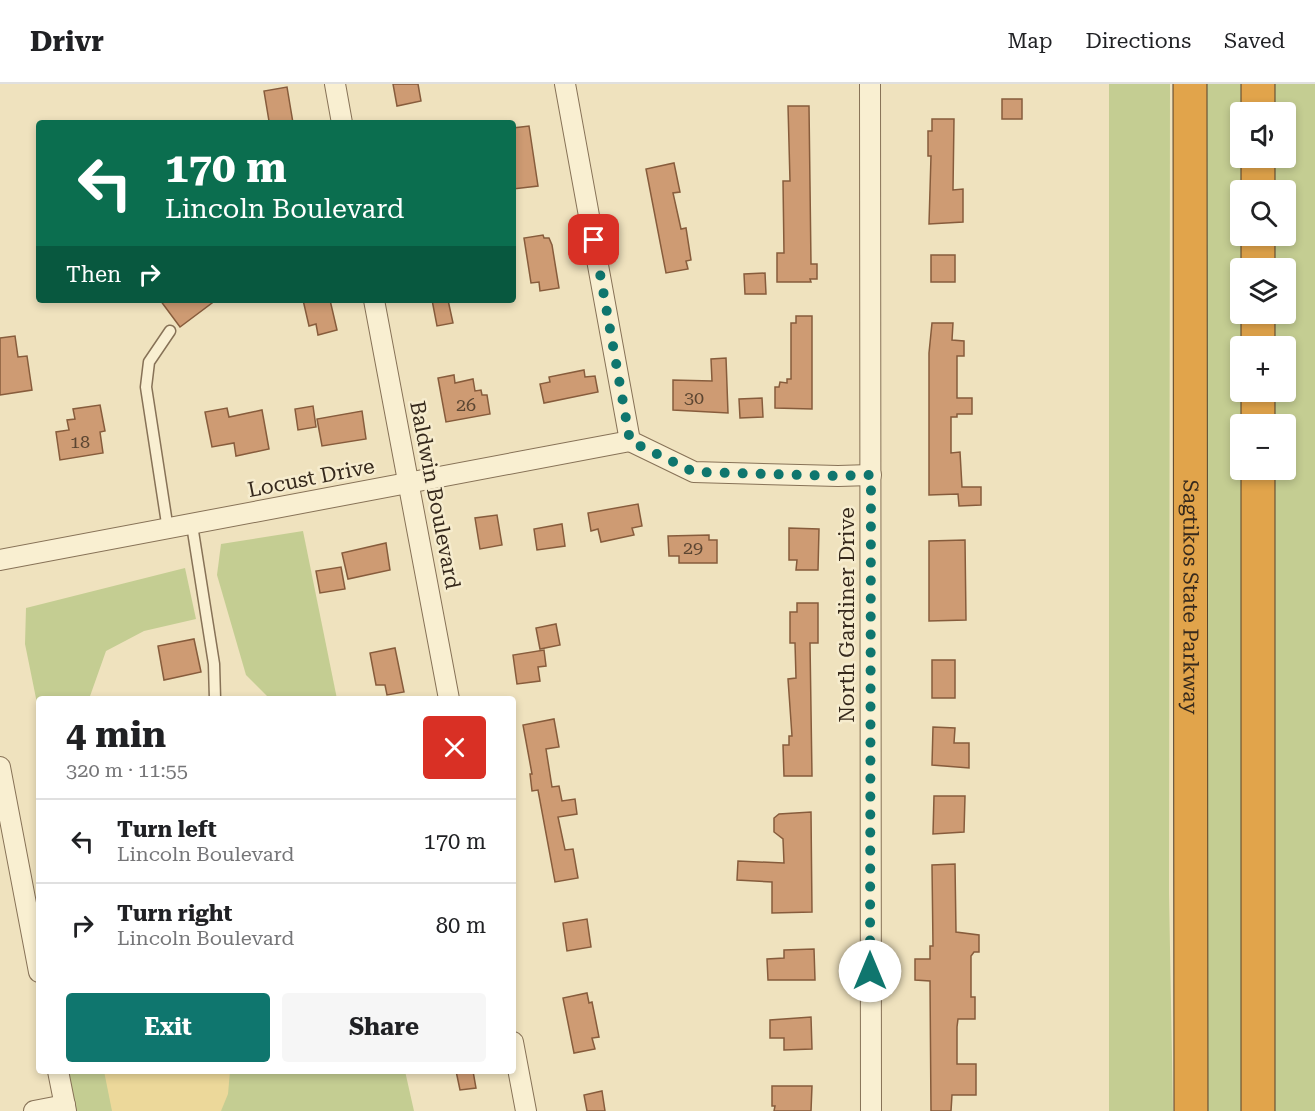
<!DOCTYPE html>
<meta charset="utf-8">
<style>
:root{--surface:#fff;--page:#f6f6f6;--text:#202124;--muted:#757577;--line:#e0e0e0;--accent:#0f766e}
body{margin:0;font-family:"Roboto Serif",serif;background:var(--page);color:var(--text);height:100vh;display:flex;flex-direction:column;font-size:22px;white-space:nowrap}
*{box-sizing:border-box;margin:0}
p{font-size:20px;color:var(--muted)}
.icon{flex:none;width:33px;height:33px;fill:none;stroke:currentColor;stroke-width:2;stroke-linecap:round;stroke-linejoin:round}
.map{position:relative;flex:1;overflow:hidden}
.sheet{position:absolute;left:36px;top:612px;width:480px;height:378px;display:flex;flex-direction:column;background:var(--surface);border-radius:6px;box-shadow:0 3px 9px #0003}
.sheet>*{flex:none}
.guide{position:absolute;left:36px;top:36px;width:480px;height:183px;border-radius:6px;box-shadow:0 3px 9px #0003;background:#0b6e4f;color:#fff;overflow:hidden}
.buttons{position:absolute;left:1230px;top:18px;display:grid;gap:12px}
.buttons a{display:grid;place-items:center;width:66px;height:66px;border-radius:6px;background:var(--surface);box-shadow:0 3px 9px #0003;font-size:30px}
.pin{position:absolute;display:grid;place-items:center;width:51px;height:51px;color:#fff;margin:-26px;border-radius:12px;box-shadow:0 3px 9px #0006}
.me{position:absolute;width:66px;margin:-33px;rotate:0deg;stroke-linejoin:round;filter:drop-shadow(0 0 4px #0008)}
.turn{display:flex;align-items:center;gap:21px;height:126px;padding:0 30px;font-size:27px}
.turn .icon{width:78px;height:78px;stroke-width:2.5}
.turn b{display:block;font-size:42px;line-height:51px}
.then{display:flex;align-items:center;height:57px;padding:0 30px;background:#0003;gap:12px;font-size:22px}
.round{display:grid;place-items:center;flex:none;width:63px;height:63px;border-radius:6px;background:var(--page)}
.summary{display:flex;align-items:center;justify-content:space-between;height:102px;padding:0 30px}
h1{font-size:36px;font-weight:700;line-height:45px}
.primary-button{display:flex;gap:12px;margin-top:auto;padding:12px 30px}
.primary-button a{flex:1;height:69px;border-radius:6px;background:var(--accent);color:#fff;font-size:24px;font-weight:700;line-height:69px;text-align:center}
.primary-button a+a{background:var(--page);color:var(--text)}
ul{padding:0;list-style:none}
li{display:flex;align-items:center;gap:18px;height:84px;padding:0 30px;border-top:2px solid var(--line)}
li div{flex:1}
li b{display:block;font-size:22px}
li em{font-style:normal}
header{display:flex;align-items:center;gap:36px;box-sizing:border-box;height:84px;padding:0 30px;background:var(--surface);border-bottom:2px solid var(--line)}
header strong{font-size:28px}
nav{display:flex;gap:33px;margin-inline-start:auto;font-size:21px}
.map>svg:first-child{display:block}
.green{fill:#c4cd92}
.sand{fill:#ecd89a}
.building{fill:#ce9b73;stroke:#875c3c;stroke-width:1.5}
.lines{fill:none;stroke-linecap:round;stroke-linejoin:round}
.lane-casing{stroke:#877257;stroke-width:13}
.street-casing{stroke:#877257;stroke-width:22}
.highway-casing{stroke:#54402b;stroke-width:35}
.lane{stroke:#f9efd1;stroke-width:10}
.street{stroke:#f9efd1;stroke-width:20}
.highway{stroke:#e1a44b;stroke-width:33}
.route{stroke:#0f766e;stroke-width:10;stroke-dasharray:0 18}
.labels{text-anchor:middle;stroke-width:5;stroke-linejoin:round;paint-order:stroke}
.number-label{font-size:18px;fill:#5c4632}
.street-label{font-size:21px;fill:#36291c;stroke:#f6ecce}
</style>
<header>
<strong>Drivr</strong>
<nav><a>Map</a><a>Directions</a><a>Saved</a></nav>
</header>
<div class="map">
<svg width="1315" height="1027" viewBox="0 0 1315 1027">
<rect width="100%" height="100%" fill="#efe2be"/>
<g class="green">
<polygon points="1109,0 1170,0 1169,810 1173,1027 1109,1027"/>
<polygon points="1204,0 1245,0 1245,28 1240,28 1240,74 1245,74 1245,106 1240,106 1240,152 1245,152 1245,184 1240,184 1240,230 1245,230 1245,262 1240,262 1240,308 1245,308 1245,340 1240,340 1240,386 1245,386 1245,1027 1207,1027"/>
<polygon points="1274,0 1315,0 1315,1027 1272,1027 1273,386 1286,386 1286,340 1274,340 1274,308 1286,308 1286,262 1274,262 1274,230 1286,230 1286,184 1274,184 1274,152 1286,152 1286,106 1274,106 1274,74 1286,74 1286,28 1274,28"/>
<polygon points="303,447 337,615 270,615 246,591 217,491 221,460"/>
<polygon points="185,484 196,535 144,547 106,567 89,615 39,615 39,629 25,560 26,524"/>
<polygon points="58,987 405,987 414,1027 66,1027"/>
</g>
<polygon class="sand" points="104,987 230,987 228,1010 221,1027 112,1027"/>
<g class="building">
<polygon points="393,0 418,0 421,17 397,22"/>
<polygon points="287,3 293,39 269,37 264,7"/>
<rect x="1002" y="15" width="20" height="20"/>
<polygon points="788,22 809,22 811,180 817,180 817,195 810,195 811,198 777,198 777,169 784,169 783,97 790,97"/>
<polygon points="932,35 954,35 953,106 963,105 963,138 929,140 931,72 928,72 928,47 932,47"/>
<polygon points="529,42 538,102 513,105 513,44"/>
<polygon points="674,79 680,108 673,109 681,145 686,144 691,176 686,177 688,185 666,189 646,85"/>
<polygon points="543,151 544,154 549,154 552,161 559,204 540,207 539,198 531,199 524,154"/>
<rect x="931" y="171" width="24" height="27"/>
<polygon points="765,189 766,210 745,210 744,190"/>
<polygon points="160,216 216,216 180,243"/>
<polygon points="303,216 330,216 337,246 318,251 316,240 309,242"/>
<polygon points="432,216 448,216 453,239 437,242"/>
<polygon points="796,232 812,232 812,325 775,324 775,303 779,303 780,298 787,299 787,295 791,295 791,239 796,239"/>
<polygon points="932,239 953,239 952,256 964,257 964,272 957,272 957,314 972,314 972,330 957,330 957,333 951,333 951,369 960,368 962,403 981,403 981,421 959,422 958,410 929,411 929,269"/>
<polygon points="15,252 18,273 27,272 32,306 0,311 0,254"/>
<polygon points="726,274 728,329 673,326 673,296 712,297 711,275"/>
<polygon points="584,286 585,293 595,292 598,308 544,319 540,300 550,298 549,293"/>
<polygon points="454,291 455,299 473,295 475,307 481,306 482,311 487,311 490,330 446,338 438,294"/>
<polygon points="762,314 763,333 740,334 739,315"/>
<polygon points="100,321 105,347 100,348 103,369 60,376 56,348 69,346 67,336 75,335 73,325"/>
<polygon points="313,322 316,343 298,346 295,325"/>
<polygon points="227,324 229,333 262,326 269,365 236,372 234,359 212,363 205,328"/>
<polygon points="362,327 366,355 322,362 317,335"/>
<polygon points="638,420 642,442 632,444 634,451 601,458 598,445 591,447 588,429"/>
<polygon points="497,431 502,461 480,465 475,434"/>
<polygon points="562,440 565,462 537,466 534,445"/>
<polygon points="789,444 819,445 818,486 796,486 797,476 789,476"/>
<polygon points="709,451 709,456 717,456 717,479 679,479 679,472 669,472 668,452"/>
<polygon points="965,456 966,536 929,537 929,457"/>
<polygon points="386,459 390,486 348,495 342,469"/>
<polygon points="341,483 345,505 320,509 316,487"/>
<polygon points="797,519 818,519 818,559 810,559 812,692 784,692 783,661 789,661 789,652 792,652 788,595 796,594 795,559 790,559 790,528 797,528"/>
<polygon points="556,540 560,561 540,565 536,544"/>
<polygon points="194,555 201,588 164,596 158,562"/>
<polygon points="395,564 404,608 387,611 385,601 376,601 370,569"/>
<polygon points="544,566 546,582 538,583 540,597 517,600 513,571"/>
<rect x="932" y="576" width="23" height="38"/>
<polygon points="554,635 559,663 546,665 552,703 559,702 562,717 575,715 577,730 558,733 565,766 573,765 578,794 555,798 538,706 532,707 530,690 532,690 523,641"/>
<polygon points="933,643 955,644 954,659 969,659 969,684 932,681"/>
<polygon points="934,712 965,712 964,748 933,750"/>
<polygon points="811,728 812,828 772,829 772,798 737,796 738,777 784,779 783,755 774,748 774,734 779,730"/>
<polygon points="955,780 956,848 979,851 979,868 974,868 971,872 971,913 975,913 975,935 958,935 957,943 957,980 976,980 976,1011 952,1011 951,1027 931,1027 930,897 915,896 915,875 930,875 930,862 933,862 932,781"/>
<polygon points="587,835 591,863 567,867 563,839"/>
<polygon points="814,865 815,896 768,896 767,875 784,874 784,866"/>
<polygon points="587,909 589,919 592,918 599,953 592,954 595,965 574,969 563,914"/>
<polygon points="811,933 812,965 784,966 784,954 770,954 770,936"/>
<polygon points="456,987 473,987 476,1004 460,1006"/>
<polygon points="772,1002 812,1002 811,1027 774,1027 775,1022 772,1022"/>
<polygon points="602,1007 605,1027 587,1027 584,1011"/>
</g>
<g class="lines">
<defs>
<g id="lane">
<polyline points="192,441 214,580 215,615"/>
<polyline points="168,446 146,303 149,278 170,247"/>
</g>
<g id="street">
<polyline points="335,0 342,39"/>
<polyline points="565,0 630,357 694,388 838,392 871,391"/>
<polyline points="870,0 871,1027"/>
<polyline points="374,216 449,615"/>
<polyline points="0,476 630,357"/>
<polyline points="0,683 39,888"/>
<polyline points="513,958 526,1027"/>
<polyline points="58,987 66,1027"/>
<polyline points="34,1027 65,1021"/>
</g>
<g id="highway">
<path id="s1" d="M1190,0L1191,1027"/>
<polyline points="1258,0 1258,28"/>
<polyline points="1258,74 1258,106"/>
<polyline points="1258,152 1258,184"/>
<polyline points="1258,230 1258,262"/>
<polyline points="1258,308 1258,340"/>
<polyline points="1258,386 1258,1027"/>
</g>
</defs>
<use href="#lane" class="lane-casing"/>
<use href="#street" class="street-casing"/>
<use href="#highway" class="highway-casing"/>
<use href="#lane" class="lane"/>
<use href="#street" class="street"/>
<use href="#highway" class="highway"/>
</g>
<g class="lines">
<polyline class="route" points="594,156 630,357 694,388 838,392 871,391 870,887"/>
</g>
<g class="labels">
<g class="number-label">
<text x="694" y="320">30</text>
<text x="466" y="327">26</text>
<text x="80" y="364">18</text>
<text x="693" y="470">29</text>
</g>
<g class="street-label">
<text transform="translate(311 394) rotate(-11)" y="7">Locust Drive</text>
<text transform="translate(435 411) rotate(79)" y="7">Baldwin Boulevard</text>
<text dy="7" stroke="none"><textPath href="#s1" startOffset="513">Sagtikos State Parkway</textPath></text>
<text transform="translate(847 531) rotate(-90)" y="7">North Gardiner Drive</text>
</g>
</g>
</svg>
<div class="buttons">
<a><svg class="icon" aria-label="sound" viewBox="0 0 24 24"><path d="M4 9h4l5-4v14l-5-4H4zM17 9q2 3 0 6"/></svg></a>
<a><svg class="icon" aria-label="search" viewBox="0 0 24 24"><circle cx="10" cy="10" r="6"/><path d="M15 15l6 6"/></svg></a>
<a><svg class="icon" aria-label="layers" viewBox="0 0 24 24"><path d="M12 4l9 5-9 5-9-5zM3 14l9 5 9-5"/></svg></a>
<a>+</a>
<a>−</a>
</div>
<div class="pin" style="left:594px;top:156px;background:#d93025"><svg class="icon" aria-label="arrive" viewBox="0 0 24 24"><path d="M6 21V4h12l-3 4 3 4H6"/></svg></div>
<svg class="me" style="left:870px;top:887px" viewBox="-20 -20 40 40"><circle r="19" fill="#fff"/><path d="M0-13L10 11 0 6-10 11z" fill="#0f766e"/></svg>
<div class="guide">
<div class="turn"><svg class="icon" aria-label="left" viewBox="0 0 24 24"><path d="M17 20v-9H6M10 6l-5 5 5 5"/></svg><div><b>170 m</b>Lincoln Boulevard</div></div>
<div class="then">Then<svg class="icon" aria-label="right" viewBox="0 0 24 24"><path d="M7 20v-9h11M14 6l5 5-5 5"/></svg></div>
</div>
<section class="sheet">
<div class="summary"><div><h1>4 min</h1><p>320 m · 11:55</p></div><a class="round" style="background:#d93025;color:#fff"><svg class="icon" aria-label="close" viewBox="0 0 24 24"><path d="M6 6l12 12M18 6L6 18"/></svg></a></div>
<ul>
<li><svg class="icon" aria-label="left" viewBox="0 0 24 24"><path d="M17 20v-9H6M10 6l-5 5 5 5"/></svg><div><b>Turn left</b><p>Lincoln Boulevard</p></div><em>170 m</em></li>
<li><svg class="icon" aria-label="right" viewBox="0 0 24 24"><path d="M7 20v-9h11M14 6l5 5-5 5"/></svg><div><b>Turn right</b><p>Lincoln Boulevard</p></div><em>80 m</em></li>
</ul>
<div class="primary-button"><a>Exit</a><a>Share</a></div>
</section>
</div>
